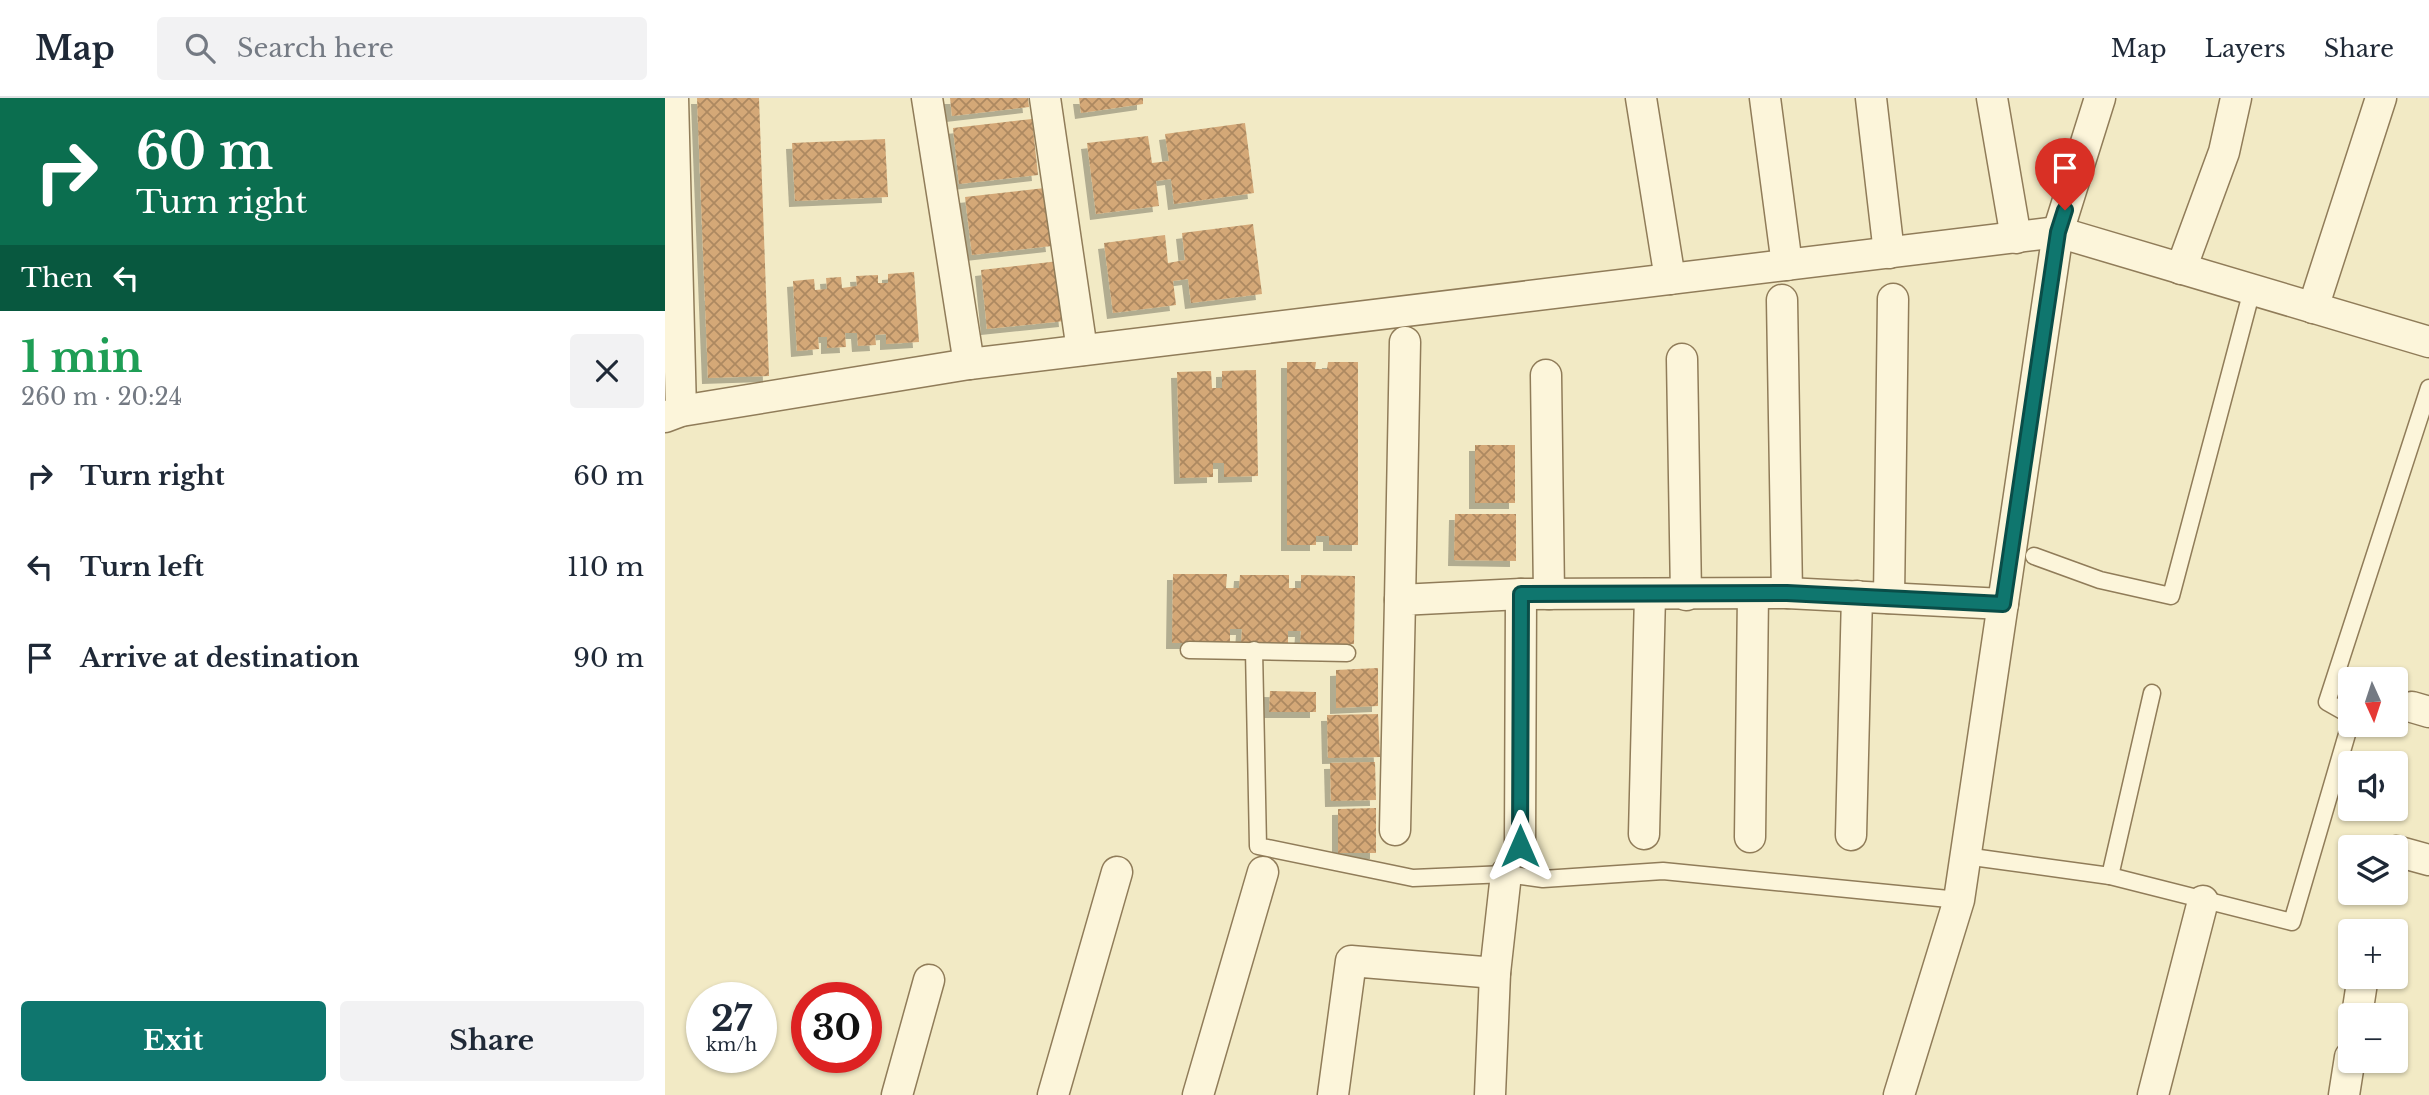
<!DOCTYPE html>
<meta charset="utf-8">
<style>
:root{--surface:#fff;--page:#f2f2f3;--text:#1f2937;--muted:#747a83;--line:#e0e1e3;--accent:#0f766e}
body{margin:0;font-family:"Libre Baskerville",serif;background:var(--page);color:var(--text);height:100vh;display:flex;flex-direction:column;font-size:26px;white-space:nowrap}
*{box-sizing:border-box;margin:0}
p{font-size:23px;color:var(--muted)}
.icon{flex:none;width:38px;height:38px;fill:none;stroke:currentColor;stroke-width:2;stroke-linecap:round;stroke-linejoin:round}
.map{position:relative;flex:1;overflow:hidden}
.sheet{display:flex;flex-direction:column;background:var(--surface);width:665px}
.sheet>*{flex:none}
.hud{background:#0b6e4f;color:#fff;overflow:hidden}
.needle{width:46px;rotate:177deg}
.controls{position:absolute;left:1673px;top:569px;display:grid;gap:14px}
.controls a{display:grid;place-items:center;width:70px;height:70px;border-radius:7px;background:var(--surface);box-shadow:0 2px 5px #0004;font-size:35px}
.speed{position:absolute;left:21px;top:884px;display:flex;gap:14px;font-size:35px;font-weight:700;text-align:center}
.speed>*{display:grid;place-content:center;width:91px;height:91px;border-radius:50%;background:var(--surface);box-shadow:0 2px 5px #0004;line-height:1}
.speed small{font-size:18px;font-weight:400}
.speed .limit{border:10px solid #d22;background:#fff;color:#111}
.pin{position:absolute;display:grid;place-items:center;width:60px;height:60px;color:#fff;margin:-72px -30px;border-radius:50% 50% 50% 0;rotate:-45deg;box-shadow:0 0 7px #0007}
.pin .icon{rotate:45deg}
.me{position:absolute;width:77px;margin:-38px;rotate:0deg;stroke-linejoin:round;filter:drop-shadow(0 0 5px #0008)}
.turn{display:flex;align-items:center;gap:24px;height:147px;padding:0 21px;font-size:32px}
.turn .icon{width:91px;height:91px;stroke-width:2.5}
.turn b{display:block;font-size:49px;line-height:60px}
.then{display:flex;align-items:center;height:66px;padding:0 21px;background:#0003;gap:14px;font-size:26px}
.round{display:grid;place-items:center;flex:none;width:74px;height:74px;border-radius:7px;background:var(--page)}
.headline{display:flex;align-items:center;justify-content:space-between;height:119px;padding:0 21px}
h1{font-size:42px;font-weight:700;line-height:52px;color:#1e9e55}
.button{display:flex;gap:14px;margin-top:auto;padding:14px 21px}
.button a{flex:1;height:80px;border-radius:7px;background:var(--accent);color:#fff;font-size:28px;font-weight:700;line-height:80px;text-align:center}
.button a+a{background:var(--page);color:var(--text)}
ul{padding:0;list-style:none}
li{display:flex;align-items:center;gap:21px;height:91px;padding:0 21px}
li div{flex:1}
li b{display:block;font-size:26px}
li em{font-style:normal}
header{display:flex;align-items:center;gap:42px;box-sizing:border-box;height:98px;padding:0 35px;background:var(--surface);border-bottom:2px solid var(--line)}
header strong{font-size:33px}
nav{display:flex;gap:38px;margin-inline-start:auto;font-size:24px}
.search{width:490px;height:63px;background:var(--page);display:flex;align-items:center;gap:18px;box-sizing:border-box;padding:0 24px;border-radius:7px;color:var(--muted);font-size:26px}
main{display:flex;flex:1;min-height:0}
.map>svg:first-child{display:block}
.building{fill:url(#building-cross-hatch);filter:url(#shadow)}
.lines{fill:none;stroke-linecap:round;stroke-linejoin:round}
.lane-casing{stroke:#907c59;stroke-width:19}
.street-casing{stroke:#907c59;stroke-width:33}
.lane{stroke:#fcf5da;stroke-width:16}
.street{stroke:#fcf5da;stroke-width:30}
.route-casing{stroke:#0a4d48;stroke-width:18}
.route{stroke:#0f766e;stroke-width:12}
</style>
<header>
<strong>Map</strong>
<div class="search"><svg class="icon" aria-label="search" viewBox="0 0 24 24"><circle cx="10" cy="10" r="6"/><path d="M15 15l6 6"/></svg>Search here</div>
<nav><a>Map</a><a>Layers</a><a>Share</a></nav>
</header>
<main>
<section class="sheet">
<div class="hud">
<div class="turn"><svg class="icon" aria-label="right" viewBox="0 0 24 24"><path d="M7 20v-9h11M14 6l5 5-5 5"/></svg><div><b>60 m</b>Turn right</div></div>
<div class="then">Then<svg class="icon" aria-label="left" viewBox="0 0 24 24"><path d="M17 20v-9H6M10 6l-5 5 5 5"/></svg></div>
</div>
<div class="headline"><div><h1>1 min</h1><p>260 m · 20:24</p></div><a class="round"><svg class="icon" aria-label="close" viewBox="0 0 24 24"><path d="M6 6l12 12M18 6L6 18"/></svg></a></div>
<ul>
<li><svg class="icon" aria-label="right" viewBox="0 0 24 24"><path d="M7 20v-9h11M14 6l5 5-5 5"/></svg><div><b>Turn right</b></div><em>60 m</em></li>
<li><svg class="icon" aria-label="left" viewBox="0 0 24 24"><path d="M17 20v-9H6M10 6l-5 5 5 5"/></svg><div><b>Turn left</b></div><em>110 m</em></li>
<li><svg class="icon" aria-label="arrive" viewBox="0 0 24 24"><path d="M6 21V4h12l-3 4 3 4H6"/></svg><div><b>Arrive at destination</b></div><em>90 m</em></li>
</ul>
<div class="button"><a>Exit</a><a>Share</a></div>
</section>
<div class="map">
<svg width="1764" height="997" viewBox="0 0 1764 997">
<defs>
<pattern id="building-cross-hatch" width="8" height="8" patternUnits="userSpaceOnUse" patternTransform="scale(1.75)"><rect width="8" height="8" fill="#d4a877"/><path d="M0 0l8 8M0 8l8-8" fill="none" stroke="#ad8961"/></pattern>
<filter id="shadow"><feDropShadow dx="-6" dy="6" stdDeviation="0" flood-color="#0004"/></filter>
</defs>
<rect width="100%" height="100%" fill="#f2eac5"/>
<g class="building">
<polygon points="32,0 94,0 104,278 43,280"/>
<polygon points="285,0 363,0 364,9 287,18"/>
<polygon points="414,0 478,0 478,6 416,15"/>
<polygon points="367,21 373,77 294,86 288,30"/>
<polygon points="580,25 589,95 509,106 506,81 491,83 494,108 431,116 422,45 483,38 487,65 504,63 500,36"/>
<polygon points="220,41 223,99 130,103 127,45"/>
<polygon points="380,90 387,148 307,157 300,99"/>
<polygon points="588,126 597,196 526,205 523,181 508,183 511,207 448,215 439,145 500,137 503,165 520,162 517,135"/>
<polygon points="394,163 400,223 322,231 316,172"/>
<polygon points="249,174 254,244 221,246 221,236 210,237 211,247 193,248 192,235 180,235 181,249 162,250 162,239 153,239 154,251 132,253 128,183 149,181 150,192 162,191 161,180 176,179 177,190 192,188 191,178 213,177 213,185 223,185 223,176"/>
<polygon points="622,264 651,264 650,271 662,271 663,264 693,264 693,447 664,447 664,438 651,438 651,447 622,447"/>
<polygon points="591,272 593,378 559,379 559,365 548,365 548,379 515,380 512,274 546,273 547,290 557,290 557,273"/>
<rect x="810" y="347" width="40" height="58"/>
<polygon points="790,416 851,416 851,463 789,462"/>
<polygon points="508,476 562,476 561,490 574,490 575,477 624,477 624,490 636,490 636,477 690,478 689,546 635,546 636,533 623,533 623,546 576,545 577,531 565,531 565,545 507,545"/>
<polygon points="713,570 713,608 671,610 671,572"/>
<polygon points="605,593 651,594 651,614 604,614"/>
<polygon points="713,616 715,659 663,660 662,617"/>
<polygon points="710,664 711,702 666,703 665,665"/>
<polygon points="711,710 711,755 673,755 673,711"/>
</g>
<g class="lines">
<defs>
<g id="lane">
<polyline points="1369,458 1435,482 1506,498 1587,192"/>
<polyline points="524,552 682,555"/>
<polyline points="589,552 593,748 748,780 841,776 878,781 998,773 1294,802"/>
<polyline points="1685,617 1662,604 1764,290"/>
<polyline points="1300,758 1445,778 1627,824 1685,626"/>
<polyline points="1445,778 1487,595"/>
</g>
<g id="street">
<polyline points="8,0 16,313"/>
<polyline points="262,0 304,266"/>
<polyline points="380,0 417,252"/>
<polyline points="976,0 1005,181"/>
<polyline points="1100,0 1122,167"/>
<polyline points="1206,0 1224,155"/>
<polyline points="1327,0 1351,140"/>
<polyline points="1516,171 1559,54 1571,0"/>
<polyline points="1117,202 1122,495"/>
<polyline points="1648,210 1716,0"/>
<polyline points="1017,261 1021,497"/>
<polyline points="881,277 884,496"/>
<polyline points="0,319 16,313 304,266 1393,134 1764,244"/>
<polyline points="1224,500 1228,201"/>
<polyline points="735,502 740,244"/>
<polyline points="1747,609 1764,614"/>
<polyline points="730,732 735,502 856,496 1122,495 1338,506"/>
<polyline points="979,736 985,497"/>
<polyline points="1186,737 1192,498"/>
<polyline points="1085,739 1088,496"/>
<polyline points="855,748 856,496"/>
<polyline points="1731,753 1764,762"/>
<polyline points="1692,917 1698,878"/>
<polyline points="232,997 264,882"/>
<polyline points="388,997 452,774"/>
<polyline points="533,997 598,774"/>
<polyline points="668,997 686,863 830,875 841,776"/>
<polyline points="825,997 830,875"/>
<polyline points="1234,997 1294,802 1393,134 1435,0"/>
<polyline points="1488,997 1538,803"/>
<polyline points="1679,997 1685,959"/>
</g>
</defs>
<use href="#lane" class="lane-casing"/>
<use href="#street" class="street-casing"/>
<use href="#lane" class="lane"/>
<use href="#street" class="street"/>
</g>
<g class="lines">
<defs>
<polyline id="route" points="855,748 856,496 1122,495 1338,506 1393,134 1400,112"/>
</defs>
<use href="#route" class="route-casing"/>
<use href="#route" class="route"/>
</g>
</svg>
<div class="controls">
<a><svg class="needle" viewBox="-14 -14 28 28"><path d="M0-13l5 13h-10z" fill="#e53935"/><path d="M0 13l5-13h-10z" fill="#747a83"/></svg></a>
<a><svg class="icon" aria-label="sound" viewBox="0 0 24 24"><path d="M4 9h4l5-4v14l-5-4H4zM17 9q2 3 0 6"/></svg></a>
<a><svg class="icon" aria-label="layers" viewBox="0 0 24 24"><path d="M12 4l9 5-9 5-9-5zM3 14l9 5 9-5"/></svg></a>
<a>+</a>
<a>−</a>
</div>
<div class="speed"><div>27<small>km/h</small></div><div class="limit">30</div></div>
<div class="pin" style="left:1400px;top:112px;background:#d93025"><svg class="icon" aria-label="arrive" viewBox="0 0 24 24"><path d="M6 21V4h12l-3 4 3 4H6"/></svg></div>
<svg class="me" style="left:855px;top:748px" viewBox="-20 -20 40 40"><path d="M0-17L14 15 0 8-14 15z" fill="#0f766e" stroke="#fff" stroke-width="4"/></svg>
</div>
</main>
